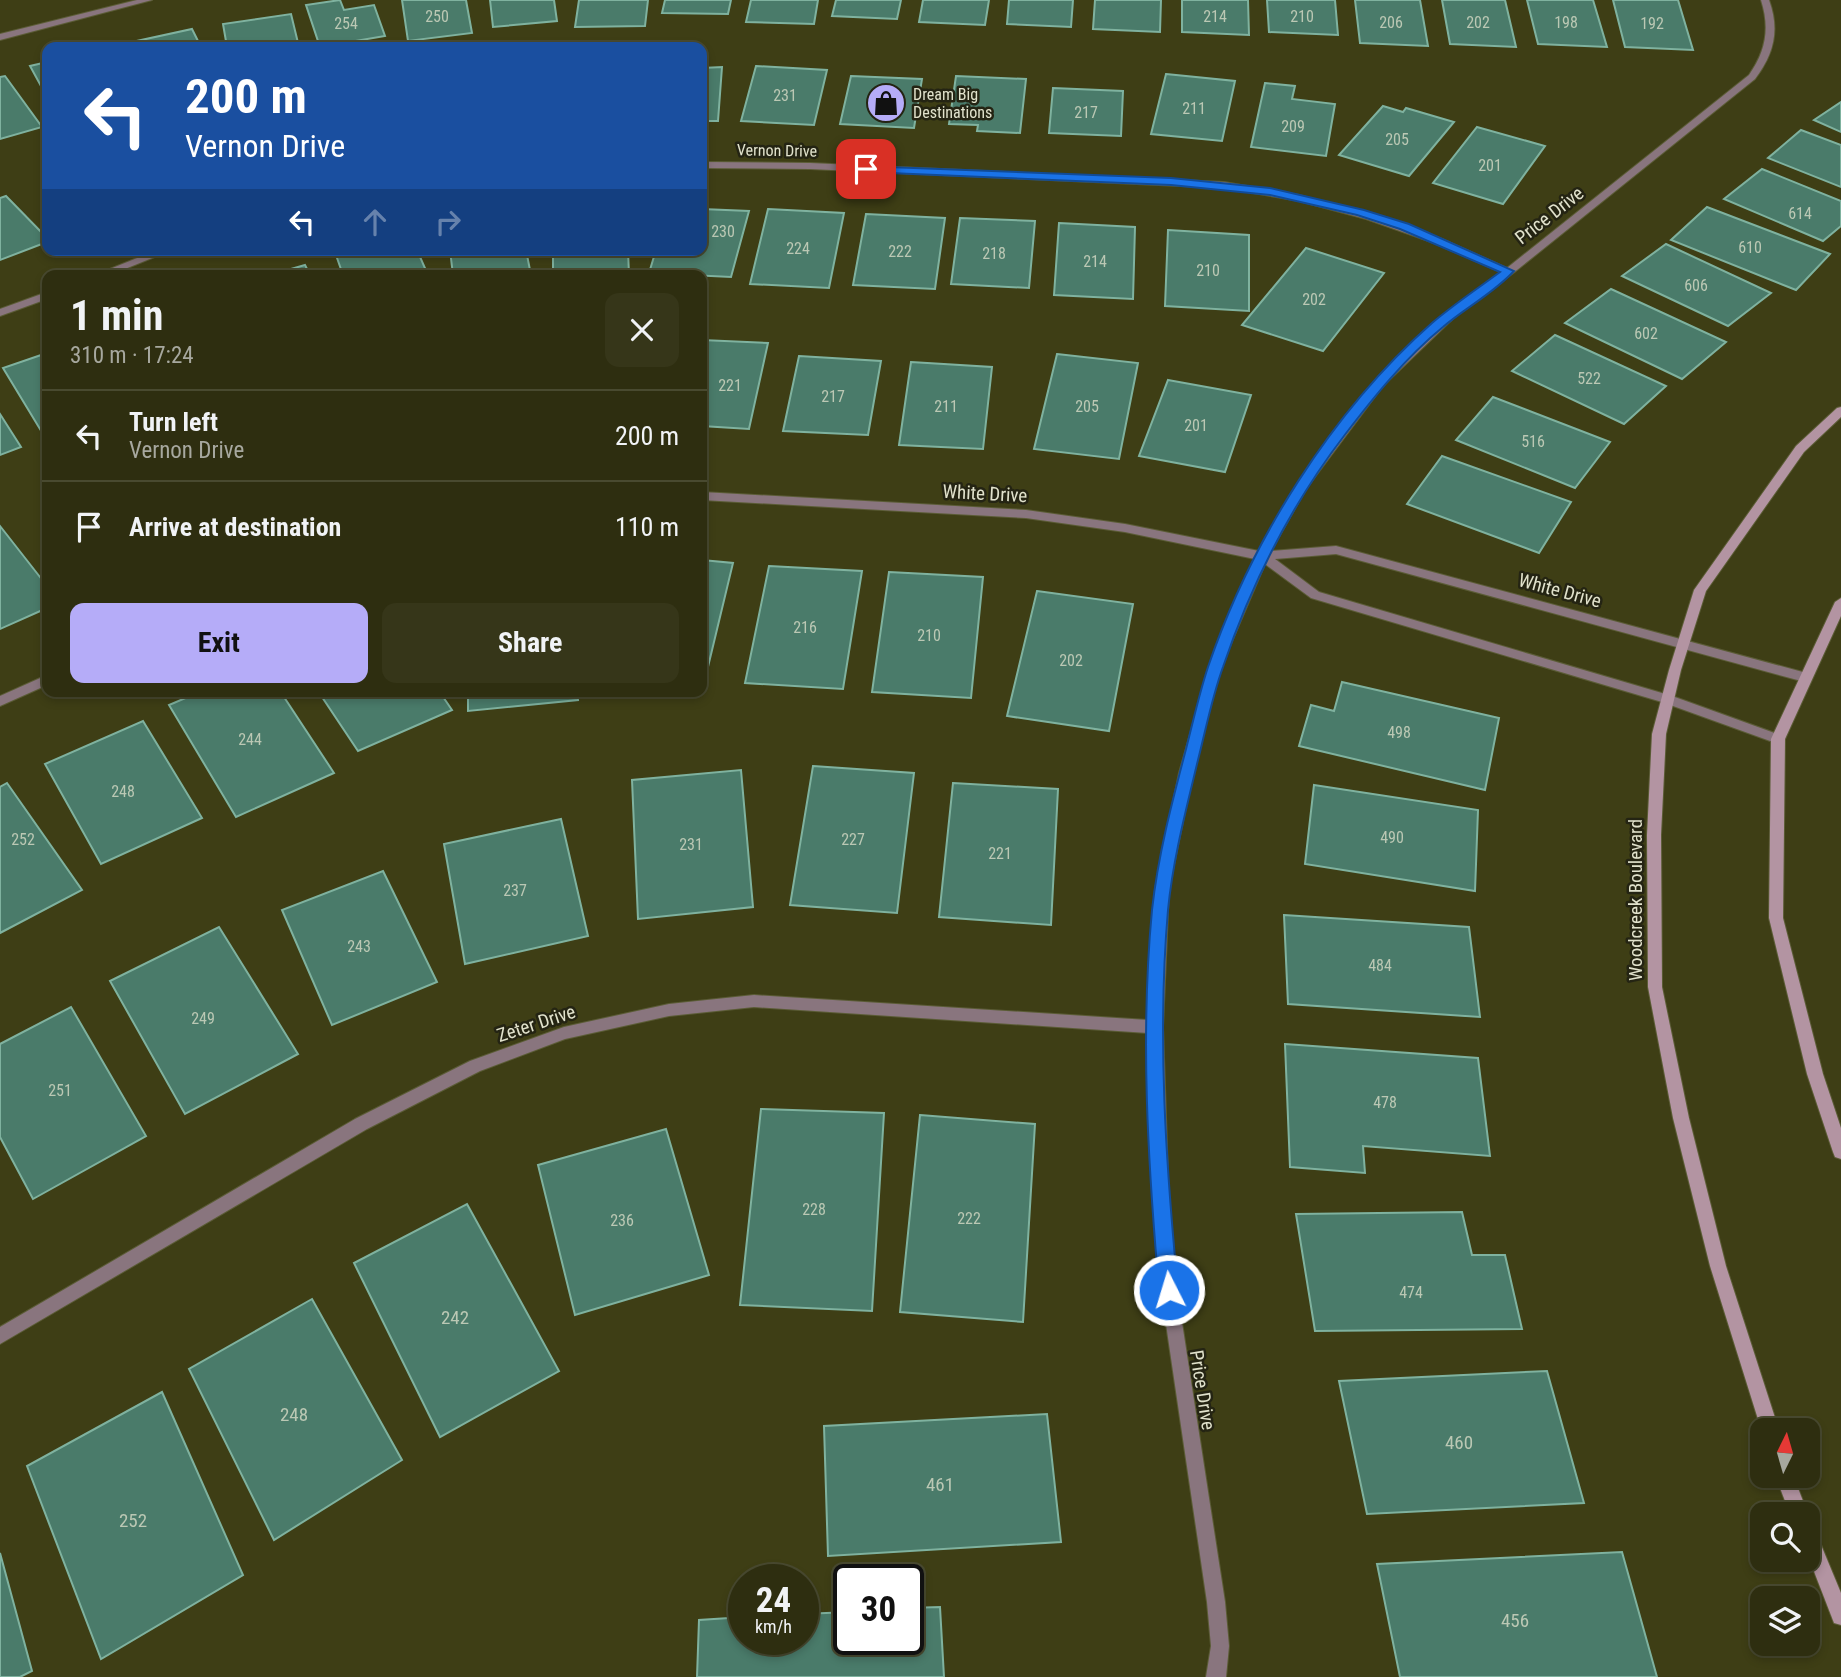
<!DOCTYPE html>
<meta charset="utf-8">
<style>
:root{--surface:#2e2e10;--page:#363619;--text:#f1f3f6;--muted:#a7a89f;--line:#494a30;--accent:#b5acf8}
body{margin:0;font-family:"Roboto Condensed",sans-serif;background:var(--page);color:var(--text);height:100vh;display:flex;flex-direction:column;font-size:26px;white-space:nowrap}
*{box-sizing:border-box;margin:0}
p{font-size:23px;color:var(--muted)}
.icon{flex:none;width:38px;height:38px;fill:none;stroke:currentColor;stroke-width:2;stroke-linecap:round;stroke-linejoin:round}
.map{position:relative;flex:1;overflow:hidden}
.side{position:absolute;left:42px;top:270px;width:665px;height:427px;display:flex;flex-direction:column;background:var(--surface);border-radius:14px;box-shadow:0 4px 10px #0003,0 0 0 2px var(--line)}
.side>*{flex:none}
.hud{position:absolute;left:42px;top:42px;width:665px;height:214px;border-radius:14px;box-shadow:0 4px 10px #0003,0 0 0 2px var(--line);background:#1a4fa0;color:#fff;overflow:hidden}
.needle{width:46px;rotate:5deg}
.controls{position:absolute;left:1750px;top:1418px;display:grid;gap:14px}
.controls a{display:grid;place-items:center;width:70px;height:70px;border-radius:14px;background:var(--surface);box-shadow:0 4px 10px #0003,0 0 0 2px var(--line);font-size:35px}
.speed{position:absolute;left:728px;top:1564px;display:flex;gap:14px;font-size:35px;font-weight:700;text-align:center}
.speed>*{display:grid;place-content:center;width:91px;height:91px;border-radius:50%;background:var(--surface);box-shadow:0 4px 10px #0003,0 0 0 2px var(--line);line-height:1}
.speed small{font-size:18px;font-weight:400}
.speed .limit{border:4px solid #111;border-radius:10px;background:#fff;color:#111}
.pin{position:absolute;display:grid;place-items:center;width:60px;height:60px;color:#fff;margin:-30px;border-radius:14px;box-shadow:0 4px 10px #0006}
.me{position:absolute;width:77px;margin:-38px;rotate:355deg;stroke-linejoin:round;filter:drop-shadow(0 0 5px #0008)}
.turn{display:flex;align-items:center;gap:24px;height:147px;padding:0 28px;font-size:32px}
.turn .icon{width:91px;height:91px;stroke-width:2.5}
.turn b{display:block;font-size:49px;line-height:60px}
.lanes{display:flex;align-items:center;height:66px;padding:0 28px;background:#0003;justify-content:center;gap:35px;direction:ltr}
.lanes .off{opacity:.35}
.round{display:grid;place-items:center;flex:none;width:74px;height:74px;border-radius:14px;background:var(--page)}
.overview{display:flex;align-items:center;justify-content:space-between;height:119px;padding:0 28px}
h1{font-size:42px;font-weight:700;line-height:52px}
.button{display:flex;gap:14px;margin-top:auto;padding:14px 28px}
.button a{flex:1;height:80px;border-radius:14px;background:var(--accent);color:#111;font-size:28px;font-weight:700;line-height:80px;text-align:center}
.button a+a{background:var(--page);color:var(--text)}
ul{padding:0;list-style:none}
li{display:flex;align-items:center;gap:21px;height:91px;padding:0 28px;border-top:2px solid var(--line)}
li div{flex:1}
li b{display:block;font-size:26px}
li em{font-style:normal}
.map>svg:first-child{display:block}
.building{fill:#4a7b6a;stroke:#7fb29f;stroke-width:2}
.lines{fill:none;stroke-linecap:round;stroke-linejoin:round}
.street-casing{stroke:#5b5c36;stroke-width:2}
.secondary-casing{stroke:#5b5c36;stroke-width:2}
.street{fill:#89757e;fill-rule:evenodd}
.secondary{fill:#b394a2;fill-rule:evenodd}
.route{fill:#1a73e8;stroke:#114b97;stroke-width:2}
.labels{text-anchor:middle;stroke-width:5;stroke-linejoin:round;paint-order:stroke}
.number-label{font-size:16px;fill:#bbc8b4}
.far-poi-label{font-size:16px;fill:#e1e2cc;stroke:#242413;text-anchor:start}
.far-street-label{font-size:16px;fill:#e1e2cc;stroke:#242413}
.street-label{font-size:19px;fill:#e1e2cc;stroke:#242413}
.near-number-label{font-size:19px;fill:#bbc8b4}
</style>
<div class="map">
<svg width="1841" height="1677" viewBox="0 0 1841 1677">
<rect width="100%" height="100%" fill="#3e3e15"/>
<g class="building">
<polygon points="340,0 344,10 374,5 385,36 320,47 306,5"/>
<polygon points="402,0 466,0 472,33 408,41"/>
<polygon points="490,0 554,0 557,21 493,27"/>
<polygon points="579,0 648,0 645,26 575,27"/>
<polygon points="665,0 731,0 728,14 662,13"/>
<polygon points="751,0 818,0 814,24 746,22"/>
<polygon points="836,0 901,0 897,19 832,16"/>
<polygon points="923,0 989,0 985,25 919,22"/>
<polygon points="1009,0 1073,0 1071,27 1007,24"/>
<polygon points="1095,0 1161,0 1160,32 1093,29"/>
<polygon points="1182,0 1248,0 1249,35 1182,32"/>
<polygon points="1267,0 1335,0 1338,35 1269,32"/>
<polygon points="1355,0 1420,0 1428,46 1360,43"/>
<polygon points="1442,0 1505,0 1516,47 1450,44"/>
<polygon points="1527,0 1593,0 1607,47 1538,44"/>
<polygon points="1613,0 1678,0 1693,50 1625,47"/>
<polygon points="291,14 299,47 227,47 223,24"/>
<polygon points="192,29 201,47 125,47 123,44"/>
<polygon points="47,62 47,97 30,66"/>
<polygon points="756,66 827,70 814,125 741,121"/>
<polygon points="722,67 718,121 702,121 702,68"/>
<polygon points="1166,74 1235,81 1222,141 1151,134"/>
<polygon points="5,76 42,127 0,139 0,77"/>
<polygon points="851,76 922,79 914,128 840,124"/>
<polygon points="956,76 1026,79 1020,133 977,131 978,125 949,124"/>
<polygon points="1265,83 1295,86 1292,99 1335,104 1326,156 1251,147"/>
<polygon points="1053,88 1123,91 1121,136 1049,133"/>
<polygon points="1841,102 1841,132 1814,120"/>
<polygon points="1383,106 1403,112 1406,108 1454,122 1409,176 1339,155"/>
<polygon points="1477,127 1545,146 1503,204 1433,183"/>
<polygon points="1801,130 1841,145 1841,187 1768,158"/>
<polygon points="1762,169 1841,201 1841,226 1823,241 1724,199"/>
<polygon points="6,196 47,238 47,242 0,260 0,198"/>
<polygon points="1707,207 1830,254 1796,290 1671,240"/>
<polygon points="702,209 749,211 731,277 649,273 656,250 702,250"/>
<polygon points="768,209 844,213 829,288 750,284"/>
<polygon points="866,214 945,218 935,289 853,285"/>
<polygon points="960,218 1035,221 1029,288 951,284"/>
<polygon points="1059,223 1135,227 1133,299 1054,295"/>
<polygon points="1168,230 1249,235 1249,311 1165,306"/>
<polygon points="1666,244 1771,293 1728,326 1622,276"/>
<polygon points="1306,248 1384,273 1323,351 1242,325"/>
<polygon points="357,250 417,250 428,275 343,275 336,255"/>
<polygon points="450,250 526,250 531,275 453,275"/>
<polygon points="553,250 628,250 629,275 553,275"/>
<polygon points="305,265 310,275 270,275"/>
<polygon points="1611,289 1726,342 1682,379 1565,323"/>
<polygon points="1555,335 1666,386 1624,424 1512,371"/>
<polygon points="702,340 768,343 749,429 702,426"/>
<polygon points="47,353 47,432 43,434 3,368"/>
<polygon points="1057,354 1138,363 1119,459 1034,449"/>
<polygon points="799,356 881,361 868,435 783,431"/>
<polygon points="911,362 992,367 983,449 899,445"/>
<polygon points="1168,380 1251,395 1225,472 1139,456"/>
<polygon points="1493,397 1610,442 1575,488 1456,440"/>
<polygon points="0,414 21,447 0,455"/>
<polygon points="1442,456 1571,502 1539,553 1407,504"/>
<polygon points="0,526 47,586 47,608 0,629"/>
<polygon points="702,560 733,563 707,671 702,671"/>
<polygon points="769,566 862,571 843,689 745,683"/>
<polygon points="889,572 983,577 971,698 872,692"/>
<polygon points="1037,591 1133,604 1109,731 1007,716"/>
<polygon points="1342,682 1499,718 1485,790 1299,746 1311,705 1334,711"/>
<polygon points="202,691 280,691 334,773 236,817 169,705"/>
<polygon points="318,691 439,691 452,710 358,751"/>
<polygon points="468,691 577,691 578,700 468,711"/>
<polygon points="143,721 202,818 101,864 45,764"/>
<polygon points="813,766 914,773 897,913 790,905"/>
<polygon points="741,770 753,907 638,919 632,780"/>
<polygon points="7,783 82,890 0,933 0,787"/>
<polygon points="953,783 1058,789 1051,925 939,917"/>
<polygon points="1314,785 1478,810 1475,891 1305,864"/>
<polygon points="561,819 588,936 465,964 444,844"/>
<polygon points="383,871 437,982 332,1025 282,910"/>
<polygon points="1284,915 1469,927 1480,1017 1288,1004"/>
<polygon points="219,927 298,1054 185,1114 110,981"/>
<polygon points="71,1007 146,1136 33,1199 0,1137 0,1044"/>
<polygon points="1285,1044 1478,1058 1490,1156 1363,1146 1365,1173 1290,1167"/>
<polygon points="761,1109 884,1113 872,1311 740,1305"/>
<polygon points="920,1115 1035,1124 1023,1322 900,1312"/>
<polygon points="666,1129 709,1275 575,1315 538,1165"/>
<polygon points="467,1204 559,1371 440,1437 354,1263"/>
<polygon points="1462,1212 1472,1255 1505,1255 1522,1329 1315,1331 1296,1214"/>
<polygon points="312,1299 402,1460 274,1540 189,1369"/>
<polygon points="1547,1371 1584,1503 1367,1514 1339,1381"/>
<polygon points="162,1392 243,1575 101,1659 27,1466"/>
<polygon points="1047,1414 1061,1542 828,1556 824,1426"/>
<polygon points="1622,1552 1657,1677 1400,1677 1377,1564"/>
<polygon points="0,1553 32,1671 20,1677 0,1677"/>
<polygon points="940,1607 944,1677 697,1677 699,1620 744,1617 744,1640 803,1640 803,1614 849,1612 849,1640 908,1640 908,1608"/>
</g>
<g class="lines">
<defs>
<g id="street">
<polygon points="137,0 152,0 0,40 0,34"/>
<path d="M1761,0H1769C1780,30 1774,54 1755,79L1512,274L1461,311L1383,386L1306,489L1271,551L1336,546L1810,674L1812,677L1810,680L1805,682L1336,554L1275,559L1319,592L1672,696L1783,736L1785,739L1783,742H1773L1662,702L1311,598L1265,564L1221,667L1193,773L1169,889L1163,1027L1169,1206L1177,1290L1225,1602L1229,1646L1226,1677H1206L1211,1646L1207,1602L1161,1290L1153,1206L1148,1033L754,1007L669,1016L565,1039L480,1071L367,1129L0,1344V1327L355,1119L470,1061L564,1027L669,1004L754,995L1148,1020L1155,889L1179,773L1209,667L1255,559L1125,532L1026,518L702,500V492L1026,510L1125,524L1259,551L1297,484L1375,382L1453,307L1501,272L1434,243L1366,219L1299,201L1224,188L810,169L702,168V162L810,163L1224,182L1299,195L1373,215L1442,239L1507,268L1749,75C1766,51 1770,28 1761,0Z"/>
<polygon points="157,250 172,250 110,275 95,275"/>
<polygon points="47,292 47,299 0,316 0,309"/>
<polygon points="47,675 47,685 0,706 0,696"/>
</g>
<g id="secondary">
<polygon points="1841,407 1841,417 1804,452 1706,591 1681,670 1666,734 1661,835 1662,987 1689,1118 1726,1266 1779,1430 1762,1430 1762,1432 1710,1266 1673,1118 1648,987 1647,835 1652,734 1669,670 1694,590 1796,446 1837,408"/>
<polygon points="1841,598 1841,616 1785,739 1783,918 1823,1074 1841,1128 1841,1159 1835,1157 1833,1152 1807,1074 1769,918 1771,739 1835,602"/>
<polygon points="1775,1475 1793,1475 1808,1514 1808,1515 1790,1514"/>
<polygon points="1808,1525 1814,1528 1841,1593 1841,1625 1834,1623 1808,1556"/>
</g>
</defs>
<use href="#street" class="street-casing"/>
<use href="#secondary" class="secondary-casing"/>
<use href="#street" class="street"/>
<use href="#secondary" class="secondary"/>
</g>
<path class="route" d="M862,166L1171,178L1270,188L1364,210L1409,224L1514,271C1494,293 1465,308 1443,327C1405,358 1373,398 1344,436C1291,505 1251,585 1223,667C1212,697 1206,729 1198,760C1186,810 1173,859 1168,910C1157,1036 1166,1165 1178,1290L1175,1296L1169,1299L1162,1296L1159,1290C1148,1164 1140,1036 1152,910C1158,855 1172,802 1186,749C1193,722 1199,694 1208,667C1251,541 1331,412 1432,323C1453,305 1477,289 1500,272L1400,229L1357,215L1270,195L1171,185L866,172L862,171Z"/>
<defs>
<symbol id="shop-disc" viewBox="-11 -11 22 22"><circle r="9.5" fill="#b5acf8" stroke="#242413"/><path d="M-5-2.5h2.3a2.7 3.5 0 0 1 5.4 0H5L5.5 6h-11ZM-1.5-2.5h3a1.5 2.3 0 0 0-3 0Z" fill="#111"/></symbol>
</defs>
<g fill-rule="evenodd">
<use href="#shop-disc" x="864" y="81" width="44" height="44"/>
</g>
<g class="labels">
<g class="number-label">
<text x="437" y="22">250</text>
<text x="1215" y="22">214</text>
<text x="1302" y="22">210</text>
<text x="1391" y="28">206</text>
<text x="1478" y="28">202</text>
<text x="1566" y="28">198</text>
<text x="346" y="29">254</text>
<text x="1652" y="29">192</text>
<text x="785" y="101">231</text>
<text x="1194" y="114">211</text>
<text x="1086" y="118">217</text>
<text x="1293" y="132">209</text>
<text x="1397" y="145">205</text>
<text x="1490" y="171">201</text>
<text x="1800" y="219">614</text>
<text x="723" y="237">230</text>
<text x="1750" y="253">610</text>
<text x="798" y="254">224</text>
<text x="900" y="257">222</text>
<text x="994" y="259">218</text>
<text x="1095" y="267">214</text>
<text x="1208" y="276">210</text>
<text x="1696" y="291">606</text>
<text x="1314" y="305">202</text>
<text x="1646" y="339">602</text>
<text x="1589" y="384">522</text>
<text x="730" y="391">221</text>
<text x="833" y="402">217</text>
<text x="946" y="412">211</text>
<text x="1087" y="412">205</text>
<text x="1196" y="431">201</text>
<text x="1533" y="447">516</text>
<text x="805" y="633">216</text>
<text x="929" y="641">210</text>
<text x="1071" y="666">202</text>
<text x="1399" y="738">498</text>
<text x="250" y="745">244</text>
<text x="123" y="797">248</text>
<text x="1392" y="843">490</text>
<text x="23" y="845">252</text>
<text x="853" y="845">227</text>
<text x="691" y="850">231</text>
<text x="1000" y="859">221</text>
<text x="515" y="896">237</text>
<text x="359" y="952">243</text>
<text x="1380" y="971">484</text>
<text x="203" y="1024">249</text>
<text x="60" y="1096">251</text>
<text x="1385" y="1108">478</text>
<text x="814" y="1215">228</text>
<text x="969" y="1224">222</text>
<text x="622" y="1226">236</text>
<text x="1411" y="1298">474</text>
</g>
<g class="far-poi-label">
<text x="913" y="100">Dream Big<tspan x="913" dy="18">Destinations</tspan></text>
</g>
<g class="far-street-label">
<text transform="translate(777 150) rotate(1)" y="6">Vernon Drive</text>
</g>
<g class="street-label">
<text transform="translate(1549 215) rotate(-38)" y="7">Price Drive</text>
<text transform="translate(985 493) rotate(3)" y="7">White Drive</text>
<text transform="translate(1560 590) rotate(15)" y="7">White Drive</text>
<text transform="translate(1635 900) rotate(-90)" y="7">Woodcreek Boulevard</text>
<text transform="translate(536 1023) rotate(-18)" y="7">Zeter Drive</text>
<text transform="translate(1203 1390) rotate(81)" y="7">Price Drive</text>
</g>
<g class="near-number-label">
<text x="455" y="1324">242</text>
<text x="294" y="1421">248</text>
<text x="1459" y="1449">460</text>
<text x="940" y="1491">461</text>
<text x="133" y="1527">252</text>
<text x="1515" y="1627">456</text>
</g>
</g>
</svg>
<div class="controls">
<a><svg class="needle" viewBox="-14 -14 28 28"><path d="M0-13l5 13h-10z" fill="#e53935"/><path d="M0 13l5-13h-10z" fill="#a7a89f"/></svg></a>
<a><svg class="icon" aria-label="search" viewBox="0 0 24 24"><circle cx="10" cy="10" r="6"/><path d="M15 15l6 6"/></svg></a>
<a><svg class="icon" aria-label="layers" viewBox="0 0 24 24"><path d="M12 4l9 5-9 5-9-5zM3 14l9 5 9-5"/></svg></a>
</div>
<div class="speed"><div>24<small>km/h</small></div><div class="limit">30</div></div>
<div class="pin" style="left:866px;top:169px;background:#d93025"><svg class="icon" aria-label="arrive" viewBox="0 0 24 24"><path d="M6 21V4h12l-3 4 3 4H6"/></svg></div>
<svg class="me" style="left:1169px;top:1290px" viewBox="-20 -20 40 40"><circle r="17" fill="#1a73e8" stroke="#fff" stroke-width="3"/><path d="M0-11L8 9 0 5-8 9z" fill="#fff"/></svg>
<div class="hud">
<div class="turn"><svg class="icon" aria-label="left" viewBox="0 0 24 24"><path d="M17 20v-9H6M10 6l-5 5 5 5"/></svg><div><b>200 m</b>Vernon Drive</div></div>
<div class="lanes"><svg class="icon" aria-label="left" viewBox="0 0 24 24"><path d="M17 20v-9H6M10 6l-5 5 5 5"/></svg><svg class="icon off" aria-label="ahead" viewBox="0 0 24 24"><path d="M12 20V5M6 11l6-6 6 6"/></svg><svg class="icon off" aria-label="right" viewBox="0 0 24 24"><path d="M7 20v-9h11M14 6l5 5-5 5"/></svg></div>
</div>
<section class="side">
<div class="overview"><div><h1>1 min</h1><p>310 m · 17:24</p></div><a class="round"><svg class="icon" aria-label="close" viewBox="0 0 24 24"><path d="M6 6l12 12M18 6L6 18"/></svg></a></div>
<ul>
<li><svg class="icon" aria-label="left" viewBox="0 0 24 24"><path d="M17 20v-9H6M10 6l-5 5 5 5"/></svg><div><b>Turn left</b><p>Vernon Drive</p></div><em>200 m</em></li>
<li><svg class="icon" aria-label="arrive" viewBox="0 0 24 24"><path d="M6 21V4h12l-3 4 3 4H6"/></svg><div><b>Arrive at destination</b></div><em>110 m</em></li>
</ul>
<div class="button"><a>Exit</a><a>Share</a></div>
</section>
</div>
